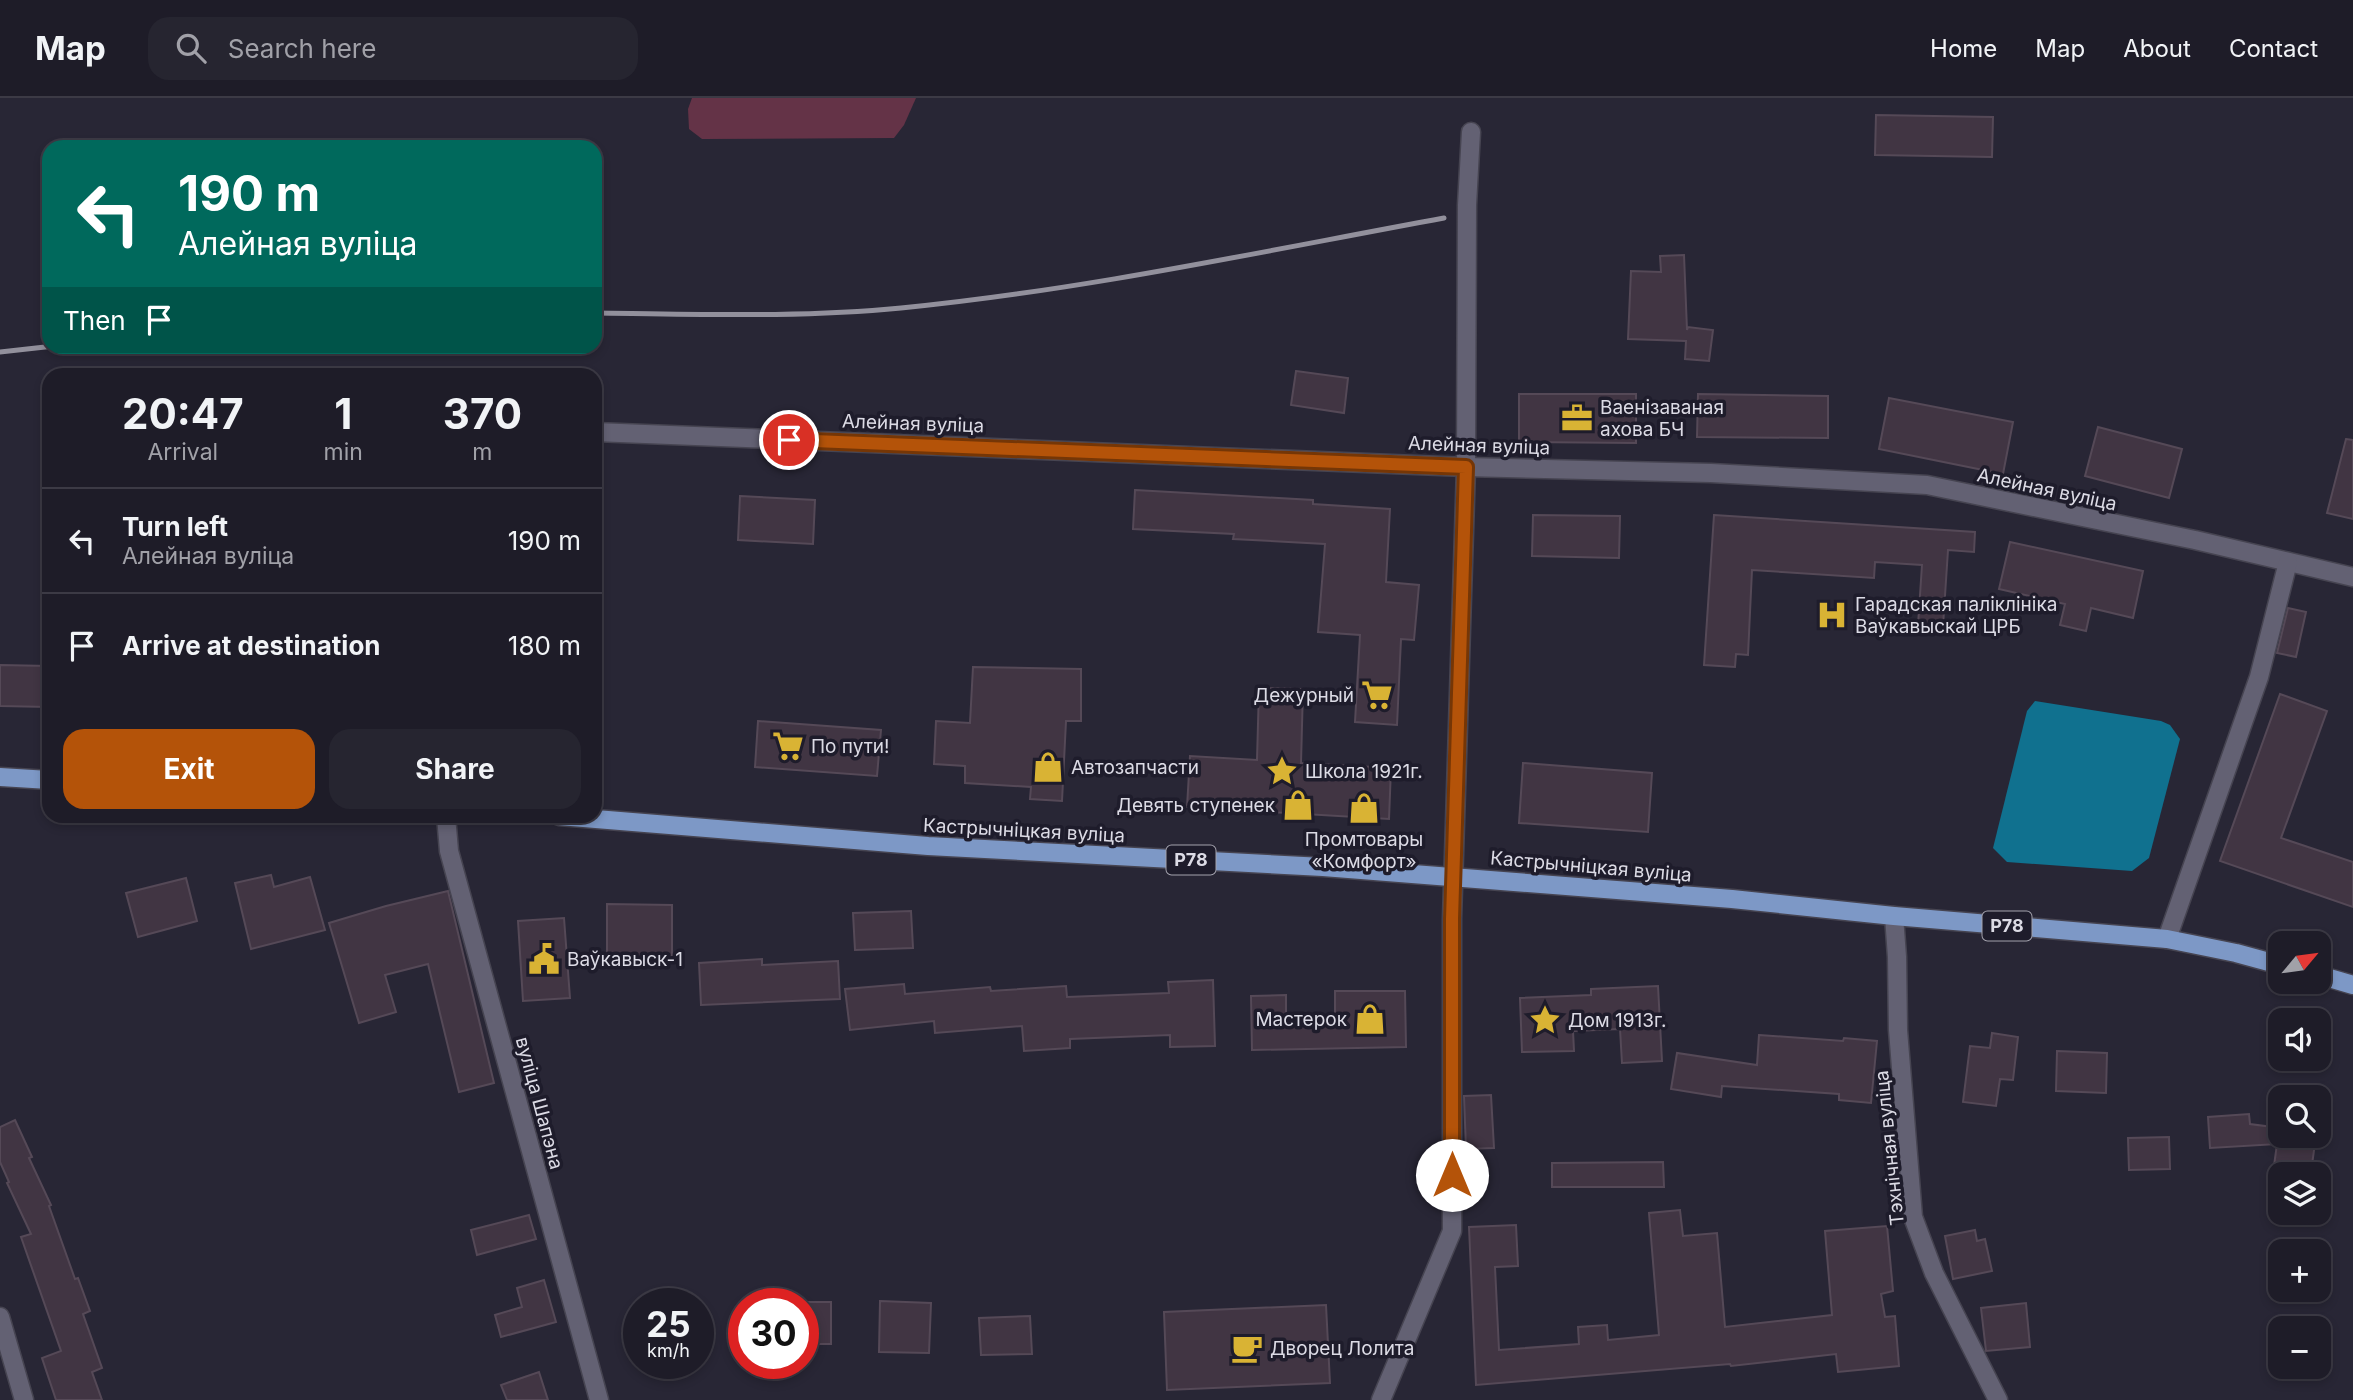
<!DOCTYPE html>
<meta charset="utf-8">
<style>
:root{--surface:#1e1c28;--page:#262530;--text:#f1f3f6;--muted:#a1a1a8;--line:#3c3a45;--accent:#b45309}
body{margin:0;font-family:Inter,sans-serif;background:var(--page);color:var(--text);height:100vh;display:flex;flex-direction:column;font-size:26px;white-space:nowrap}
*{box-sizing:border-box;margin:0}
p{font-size:23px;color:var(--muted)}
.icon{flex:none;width:38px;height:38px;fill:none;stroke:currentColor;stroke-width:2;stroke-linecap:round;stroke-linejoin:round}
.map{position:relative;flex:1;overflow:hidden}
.drawer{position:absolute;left:42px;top:270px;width:560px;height:455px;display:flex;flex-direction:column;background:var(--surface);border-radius:21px;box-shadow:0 4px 10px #0003,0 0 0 2px var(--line)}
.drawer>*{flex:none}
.guide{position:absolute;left:42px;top:42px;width:560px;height:214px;border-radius:21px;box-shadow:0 4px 10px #0003,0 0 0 2px var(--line);background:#00695c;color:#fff;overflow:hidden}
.needle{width:46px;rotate:61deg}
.fabs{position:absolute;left:2268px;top:833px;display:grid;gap:14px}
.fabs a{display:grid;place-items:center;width:63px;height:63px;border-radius:14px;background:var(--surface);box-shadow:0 4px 10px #0003,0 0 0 2px var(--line);font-size:35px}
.speed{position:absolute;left:623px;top:1190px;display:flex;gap:14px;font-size:35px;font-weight:700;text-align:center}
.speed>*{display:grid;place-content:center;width:91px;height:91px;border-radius:50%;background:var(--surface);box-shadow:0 4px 10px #0003,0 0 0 2px var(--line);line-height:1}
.speed small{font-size:18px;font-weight:400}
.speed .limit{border:10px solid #d22;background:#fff;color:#111}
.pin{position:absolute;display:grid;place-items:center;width:60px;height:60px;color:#fff;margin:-30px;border:4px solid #fff;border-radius:50%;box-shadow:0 2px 7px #0007}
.me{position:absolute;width:77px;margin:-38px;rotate:0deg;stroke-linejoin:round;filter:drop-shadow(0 0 5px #0008)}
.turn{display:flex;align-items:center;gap:24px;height:147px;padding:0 21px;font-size:32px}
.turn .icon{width:91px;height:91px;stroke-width:2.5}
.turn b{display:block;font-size:49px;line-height:60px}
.then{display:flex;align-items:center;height:66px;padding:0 21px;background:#0003;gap:14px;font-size:26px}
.eta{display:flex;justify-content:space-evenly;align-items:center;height:119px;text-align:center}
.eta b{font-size:42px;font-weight:700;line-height:49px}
.cta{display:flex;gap:14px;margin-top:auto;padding:14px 21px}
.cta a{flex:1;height:80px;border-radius:21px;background:var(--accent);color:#fff;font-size:28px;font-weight:700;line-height:80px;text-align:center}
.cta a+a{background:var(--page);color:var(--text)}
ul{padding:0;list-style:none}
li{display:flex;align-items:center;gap:21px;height:105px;padding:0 21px;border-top:2px solid var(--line)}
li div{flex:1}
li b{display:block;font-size:26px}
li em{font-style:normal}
header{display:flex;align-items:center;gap:42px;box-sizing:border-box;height:98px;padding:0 35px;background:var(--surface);border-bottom:2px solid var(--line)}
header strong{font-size:33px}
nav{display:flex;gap:38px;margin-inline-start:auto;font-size:24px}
.search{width:490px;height:63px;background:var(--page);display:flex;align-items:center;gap:18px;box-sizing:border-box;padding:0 24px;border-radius:21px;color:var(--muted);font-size:26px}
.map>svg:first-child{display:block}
.green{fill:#643347}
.water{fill:#10718f}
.building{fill:#413543;stroke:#554957;stroke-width:2}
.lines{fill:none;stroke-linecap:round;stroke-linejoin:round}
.minor-casing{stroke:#464451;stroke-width:21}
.major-casing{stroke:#464451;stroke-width:21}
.minor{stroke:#636173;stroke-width:18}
.major{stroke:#7d98c6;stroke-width:18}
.rail{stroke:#92909c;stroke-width:5}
.route-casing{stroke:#753606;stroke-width:18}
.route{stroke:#b45309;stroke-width:12}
.labels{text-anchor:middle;stroke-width:7;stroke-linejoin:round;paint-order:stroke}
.shield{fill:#1e1c2b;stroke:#a3a2ad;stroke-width:2}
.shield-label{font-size:18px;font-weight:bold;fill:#dcdbe5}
.poi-label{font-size:19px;fill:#dcdbe5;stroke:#1e1c2b;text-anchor:start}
.street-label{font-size:19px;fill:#dcdbe5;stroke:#1e1c2b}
</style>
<header>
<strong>Map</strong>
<div class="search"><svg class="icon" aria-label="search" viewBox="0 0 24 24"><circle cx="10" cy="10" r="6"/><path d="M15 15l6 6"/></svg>Search here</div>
<nav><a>Home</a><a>Map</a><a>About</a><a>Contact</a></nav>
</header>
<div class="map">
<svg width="2353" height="1302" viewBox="0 0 2353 1302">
<rect width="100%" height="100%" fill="#282635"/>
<polygon class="green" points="692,0 916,0 904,27 894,40 702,41 689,31 688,11"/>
<polygon class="water" points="2035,603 2161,623 2170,627 2180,641 2149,760 2132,773 2007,764 1993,750 2027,613"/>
<g class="building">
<polygon points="1876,17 1993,19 1992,59 1875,57"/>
<polygon points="1684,157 1687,232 1688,229 1713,232 1709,263 1685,261 1686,243 1628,241 1631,173 1661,174 1660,158"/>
<polygon points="1296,273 1348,280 1344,315 1291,307"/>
<polygon points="1519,296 1636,296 1636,345 1519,344"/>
<polygon points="1698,296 1828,298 1828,340 1697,339"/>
<polygon points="1889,300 2013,324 2003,376 1879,351"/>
<polygon points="2098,329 2182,351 2169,400 2085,378"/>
<polygon points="2346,341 2353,342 2353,421 2327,415"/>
<polygon points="1135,392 1313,402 1313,406 1390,411 1386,484 1419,487 1414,542 1401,541 1397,627 1355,624 1360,537 1318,534 1325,446 1233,441 1234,436 1133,431"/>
<polygon points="740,398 815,402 813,446 738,442"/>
<polygon points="1533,417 1620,418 1619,460 1532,458"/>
<polygon points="1714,417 1975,434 1974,454 1948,452 1943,528 1918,527 1922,467 1875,464 1874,480 1752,472 1748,557 1736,556 1735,569 1704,567"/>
<polygon points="2010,444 2143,473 2133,520 2091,510 2086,533 2060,527 2065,506 1999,491"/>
<polygon points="2288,510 2306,514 2296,559 2277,555"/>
<polygon points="0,567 49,568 49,609 0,608"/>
<polygon points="973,569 1081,571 1081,623 1066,623 1062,703 1030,701 1031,689 965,685 965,668 934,666 936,623 970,625"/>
<polygon points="1259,590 1303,591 1301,665 1391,670 1389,721 1187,709 1190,658 1257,662"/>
<polygon points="2280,596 2327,613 2281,740 2353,764 2353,809 2220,763"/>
<polygon points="758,623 881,632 877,678 755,669"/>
<polygon points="1523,665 1652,675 1648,734 1519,725"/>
<polygon points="271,777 274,789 310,779 325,832 251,851 235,785"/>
<polygon points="186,780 197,823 138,839 126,795"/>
<polygon points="448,793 494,985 459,994 428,866 385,877 396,914 359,925 329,825 386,808"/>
<polygon points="607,806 672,807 672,863 607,863"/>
<polygon points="911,813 913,850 855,852 853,815"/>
<polygon points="564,820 570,900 523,903 518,823"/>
<polygon points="762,861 762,867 838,863 840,901 701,907 699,865"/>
<polygon points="1213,882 1215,948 1170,949 1170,937 1070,941 1070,950 1024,953 1022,928 935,935 934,923 850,932 845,891 904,886 905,896 990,889 991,893 1066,888 1067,899 1169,895 1168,884"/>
<polygon points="1658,888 1662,963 1622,965 1620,931 1573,933 1574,953 1522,954 1520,900 1591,897 1591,891"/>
<polygon points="1335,893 1405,893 1406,949 1252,952 1251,898 1286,897 1286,919 1335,919"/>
<polygon points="1992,935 2018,939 2013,982 2000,981 1996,1008 1963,1004 1970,948 1990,950"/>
<polygon points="1759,937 1843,943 1844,940 1877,943 1871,1005 1839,1002 1839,996 1722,988 1721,999 1671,991 1677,955 1757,967"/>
<polygon points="2057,953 2107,955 2106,995 2056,993"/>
<polygon points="1491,997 1494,1050 1466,1051 1464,998"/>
<polygon points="2249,1016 2250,1026 2280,1030 2280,1038 2316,1038 2311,1074 2274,1068 2277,1046 2210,1050 2208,1019"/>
<polygon points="15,1022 32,1059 29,1060 51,1107 49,1108 75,1181 78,1180 90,1213 83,1216 102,1270 92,1274 102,1302 56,1302 42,1260 61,1253 21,1139 31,1136 7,1085 9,1084 0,1064 0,1029"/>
<polygon points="2169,1039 2170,1071 2129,1072 2128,1040"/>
<polygon points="1663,1064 1664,1089 1552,1089 1552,1065"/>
<polygon points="1680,1112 1683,1138 1717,1135 1725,1229 1832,1217 1825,1133 1887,1128 1893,1193 1881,1196 1885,1219 1895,1218 1899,1268 1838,1274 1836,1256 1731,1268 1730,1266 1476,1287 1469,1129 1516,1127 1518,1168 1495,1169 1499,1252 1579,1246 1578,1229 1607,1227 1608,1242 1659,1237 1649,1115"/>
<polygon points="529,1117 536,1141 477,1157 471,1132"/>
<polygon points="1975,1132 1977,1143 1985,1141 1992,1173 1953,1181 1945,1138"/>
<polygon points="544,1182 556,1224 501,1239 495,1217 522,1209 517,1190"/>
<polygon points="880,1203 931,1205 929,1255 879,1254"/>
<rect x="803" y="1204" width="28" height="42"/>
<polygon points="2026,1205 2030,1249 1986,1253 1981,1210"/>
<polygon points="1326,1207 1330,1285 1167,1292 1164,1214"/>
<polygon points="1030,1218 1032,1256 981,1257 979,1220"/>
<polygon points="539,1274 548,1302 507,1302 501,1287"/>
</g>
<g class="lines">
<defs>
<g id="minor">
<polyline points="595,334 1466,369 1711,375 1927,387 2195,442 2353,479"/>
<polyline points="446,718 449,753 599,1302"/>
<polyline points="1894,818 1897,859 1898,932 1913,1119 1934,1175 1998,1302"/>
<polyline points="2167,841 2259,579 2288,464"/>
<polyline points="0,1219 24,1302"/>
<polyline points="1381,1302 1452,1133 1452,821 1466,369 1467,107 1471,34"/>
</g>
<g id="major">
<polyline points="0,679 49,682"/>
<polyline points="559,718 928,748 1323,769 1732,801 1894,818 2167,841 2236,855 2280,867"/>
<polyline points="2319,877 2353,887"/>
</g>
</defs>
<use href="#minor" class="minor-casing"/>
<use href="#major" class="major-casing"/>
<use href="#minor" class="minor"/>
<use href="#major" class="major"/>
<g class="rail">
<path d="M595,215C697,216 800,220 901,210C1084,192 1264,153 1444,120"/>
<polyline points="0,254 54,248"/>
</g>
</g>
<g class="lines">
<defs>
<polyline id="route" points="789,342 1466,369 1452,821 1452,1077"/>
</defs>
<use href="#route" class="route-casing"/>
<use href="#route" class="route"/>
</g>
<defs>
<symbol id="office-bare" viewBox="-9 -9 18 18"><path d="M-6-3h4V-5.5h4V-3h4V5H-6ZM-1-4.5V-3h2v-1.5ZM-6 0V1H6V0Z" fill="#d9b334" stroke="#1e1c2b" stroke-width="2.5" paint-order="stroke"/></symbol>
<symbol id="hospital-bare" viewBox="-9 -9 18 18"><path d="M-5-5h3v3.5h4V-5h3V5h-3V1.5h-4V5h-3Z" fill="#d9b334" stroke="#1e1c2b" stroke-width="2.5" paint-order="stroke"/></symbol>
<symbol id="supermarket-bare" viewBox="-9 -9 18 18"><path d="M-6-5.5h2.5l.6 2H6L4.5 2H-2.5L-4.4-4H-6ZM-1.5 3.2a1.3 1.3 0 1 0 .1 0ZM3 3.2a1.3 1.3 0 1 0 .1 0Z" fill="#d9b334" stroke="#1e1c2b" stroke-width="2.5" paint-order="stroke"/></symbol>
<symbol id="shop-bare" viewBox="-9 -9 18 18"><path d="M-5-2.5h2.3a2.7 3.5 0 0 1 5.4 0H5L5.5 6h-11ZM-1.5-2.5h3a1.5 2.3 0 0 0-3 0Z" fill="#d9b334" stroke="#1e1c2b" stroke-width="2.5" paint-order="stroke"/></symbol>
<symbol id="sight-bare" viewBox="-9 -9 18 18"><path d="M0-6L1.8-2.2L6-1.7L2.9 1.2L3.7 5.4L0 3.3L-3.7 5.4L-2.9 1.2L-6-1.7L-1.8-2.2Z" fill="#d9b334" stroke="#1e1c2b" stroke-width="2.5" paint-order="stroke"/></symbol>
<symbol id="civic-bare" viewBox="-9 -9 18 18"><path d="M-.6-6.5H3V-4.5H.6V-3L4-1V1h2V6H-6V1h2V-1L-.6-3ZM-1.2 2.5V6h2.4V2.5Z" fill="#d9b334" stroke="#1e1c2b" stroke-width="2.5" paint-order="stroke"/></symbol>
<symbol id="cafe-bare" viewBox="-9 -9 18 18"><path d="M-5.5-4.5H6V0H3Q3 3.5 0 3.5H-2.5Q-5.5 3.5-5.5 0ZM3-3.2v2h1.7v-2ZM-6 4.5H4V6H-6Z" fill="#d9b334" stroke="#1e1c2b" stroke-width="2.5" paint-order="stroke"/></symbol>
</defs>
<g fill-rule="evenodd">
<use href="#office-bare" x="1555" y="298" width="44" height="44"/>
<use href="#hospital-bare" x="1810" y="495" width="44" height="44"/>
<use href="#supermarket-bare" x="1355" y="575" width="44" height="44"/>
<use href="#supermarket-bare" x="766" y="626" width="44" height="44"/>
<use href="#shop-bare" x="1026" y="647" width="44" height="44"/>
<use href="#sight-bare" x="1260" y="651" width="44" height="44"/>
<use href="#shop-bare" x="1276" y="685" width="44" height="44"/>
<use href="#shop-bare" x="1342" y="688" width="44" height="44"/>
<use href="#civic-bare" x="522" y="839" width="44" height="44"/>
<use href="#shop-bare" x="1348" y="899" width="44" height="44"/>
<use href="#sight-bare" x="1523" y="900" width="44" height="44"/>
<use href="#cafe-bare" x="1225" y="1228" width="44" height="44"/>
</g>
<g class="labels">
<g class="shield">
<rect x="1166.5" y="747.5" width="49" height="29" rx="5"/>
<rect x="1982.5" y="813.5" width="49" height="29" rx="5"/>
</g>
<g class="shield-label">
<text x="1191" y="768">Р78</text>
<text x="2007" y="834">Р78</text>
</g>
<g class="poi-label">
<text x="1600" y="316">Ваенізаваная<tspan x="1600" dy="22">ахова БЧ</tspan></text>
<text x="1855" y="513">Гарадская паліклініка<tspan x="1855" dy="22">Ваўкавыскай ЦРБ</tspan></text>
<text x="1354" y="604" text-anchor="end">Дежурный</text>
<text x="811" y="655">По пути!</text>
<text x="1071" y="676">Автозапчасти</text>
<text x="1305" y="680">Школа 1921г.</text>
<text x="1275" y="714" text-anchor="end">Девять ступенек</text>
<text x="1364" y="748" text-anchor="middle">Промтовары<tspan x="1364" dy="22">«Комфорт»</tspan></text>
<text x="567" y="868">Ваўкавыск-1</text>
<text x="1347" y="928" text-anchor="end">Мастерок</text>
<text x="1568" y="929">Дом 1913г.</text>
<text x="1270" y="1257">Дворец Лолита</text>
</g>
<g class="street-label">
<text transform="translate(913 325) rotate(2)" y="7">Алейная вуліца</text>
<text transform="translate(1479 347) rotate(2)" y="7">Алейная вуліца</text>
<text transform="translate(2047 391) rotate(12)" y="7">Алейная вуліца</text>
<text transform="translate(1024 732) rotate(3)" y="7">Кастрычніцкая вуліца</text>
<text transform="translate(1591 768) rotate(5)" y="7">Кастрычніцкая вуліца</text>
<text transform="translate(540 1005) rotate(75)" y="7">вуліца Шапэна</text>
<text transform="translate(1889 1050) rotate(-96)" y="7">Тэхнічная вуліца</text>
</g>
</g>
</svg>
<div class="fabs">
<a><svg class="needle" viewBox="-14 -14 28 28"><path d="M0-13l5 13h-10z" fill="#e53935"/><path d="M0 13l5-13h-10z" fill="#a1a1a8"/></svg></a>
<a><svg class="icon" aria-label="sound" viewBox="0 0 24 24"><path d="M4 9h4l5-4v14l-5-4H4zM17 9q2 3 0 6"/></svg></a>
<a><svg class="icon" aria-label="search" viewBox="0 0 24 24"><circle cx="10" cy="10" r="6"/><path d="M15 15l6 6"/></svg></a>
<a><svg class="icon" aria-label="layers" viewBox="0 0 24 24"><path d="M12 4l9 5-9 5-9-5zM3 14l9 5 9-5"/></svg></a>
<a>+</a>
<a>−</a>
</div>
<div class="speed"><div>25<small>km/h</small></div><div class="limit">30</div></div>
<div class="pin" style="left:789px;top:342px;background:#d93025"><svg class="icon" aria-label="arrive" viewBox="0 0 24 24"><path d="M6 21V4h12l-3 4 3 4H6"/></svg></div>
<svg class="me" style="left:1452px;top:1077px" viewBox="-20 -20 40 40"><circle r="19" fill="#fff"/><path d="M0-13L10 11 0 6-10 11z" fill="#b45309"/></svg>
<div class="guide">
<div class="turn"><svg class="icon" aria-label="left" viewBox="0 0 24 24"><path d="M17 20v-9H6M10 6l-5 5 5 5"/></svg><div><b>190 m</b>Алейная вуліца</div></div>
<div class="then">Then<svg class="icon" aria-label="arrive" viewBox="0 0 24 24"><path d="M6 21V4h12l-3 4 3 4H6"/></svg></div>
</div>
<section class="drawer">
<div class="eta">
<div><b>20:47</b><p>Arrival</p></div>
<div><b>1</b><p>min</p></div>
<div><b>370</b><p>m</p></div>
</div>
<ul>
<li><svg class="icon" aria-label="left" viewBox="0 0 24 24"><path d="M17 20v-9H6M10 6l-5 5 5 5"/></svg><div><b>Turn left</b><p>Алейная вуліца</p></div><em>190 m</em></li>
<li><svg class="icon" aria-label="arrive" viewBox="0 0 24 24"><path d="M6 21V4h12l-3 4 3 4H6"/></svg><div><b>Arrive at destination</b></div><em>180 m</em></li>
</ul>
<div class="cta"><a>Exit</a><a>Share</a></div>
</section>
</div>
